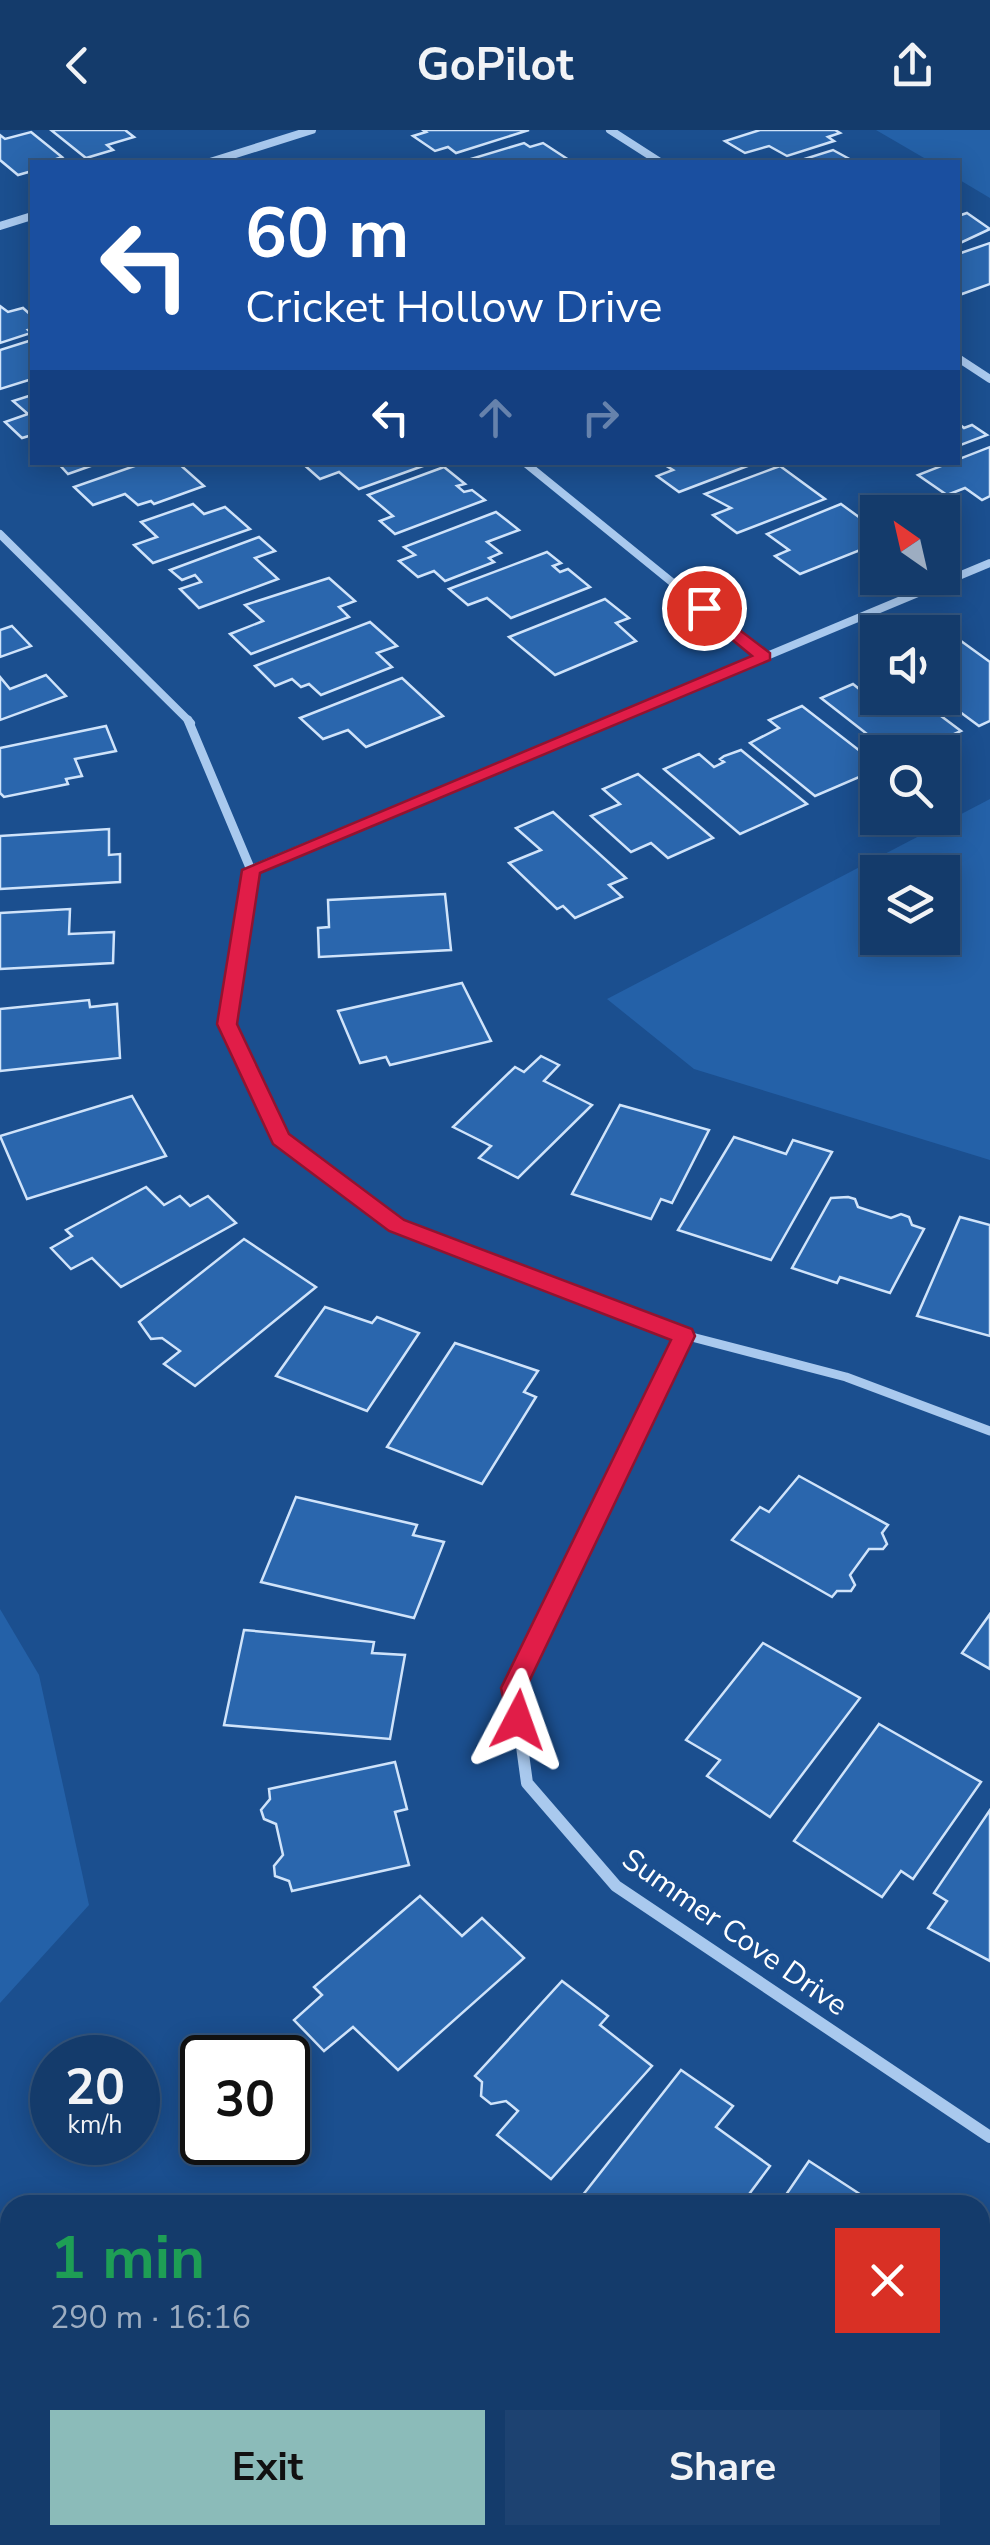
<!DOCTYPE html>
<meta charset="utf-8">
<style>
:root{--surface:#143b6b;--page:#1d4271;--text:#f1f3f6;--muted:#9dadc1;--line:#33557e;--accent:#8bbbb9}
body{margin:0;font-family:"Nunito Sans",sans-serif;background:var(--page);color:var(--text);height:100vh;display:flex;flex-direction:column;font-size:38px;white-space:nowrap}
*{box-sizing:border-box;margin:0}
p{font-size:32px;color:var(--muted)}
.icon{flex:none;width:55px;height:55px;fill:none;stroke:currentColor;stroke-width:2;stroke-linecap:round;stroke-linejoin:round}
.map{position:relative;flex:1;overflow:hidden}
.sheet{position:absolute;left:0px;top:2065px;width:990px;height:350px;display:flex;flex-direction:column;background:var(--surface);border-radius:30px 30px 0 0;box-shadow:0 5px 25px #0003,0 0 0 2px var(--line)}
.sheet>*{flex:none}
.banner{position:absolute;left:30px;top:30px;width:930px;height:305px;border-radius:0px;box-shadow:0 5px 25px #0003,0 0 0 2px var(--line);background:#1a4fa0;color:#fff;overflow:hidden}
.needle{width:65px;rotate:326deg}
.buttons{position:absolute;left:860px;top:365px;display:grid;gap:20px}
.buttons a{display:grid;place-items:center;width:100px;height:100px;border-radius:0px;background:var(--surface);box-shadow:0 5px 25px #0003,0 0 0 2px var(--line);font-size:50px}
.speed{position:absolute;left:30px;top:1905px;display:flex;gap:20px;font-size:50px;font-weight:700;text-align:center}
.speed>*{display:grid;place-content:center;width:130px;height:130px;border-radius:50%;background:var(--surface);box-shadow:0 5px 25px #0003,0 0 0 2px var(--line);line-height:1}
.speed small{font-size:25px;font-weight:400}
.speed .limit{border:5px solid #111;border-radius:15px;background:#fff;color:#111}
.pin{position:absolute;display:grid;place-items:center;width:85px;height:85px;color:#fff;margin:-42px;border:5px solid #fff;border-radius:50%;box-shadow:0 2px 10px #0007}
.me{position:absolute;width:110px;margin:-55px;rotate:4deg;stroke-linejoin:round;filter:drop-shadow(0 0 8px #0008)}
.turn{display:flex;align-items:center;gap:35px;height:210px;padding:0 50px;font-size:45px}
.turn .icon{width:130px;height:130px;stroke-width:2.5}
.turn b{display:block;font-size:70px;line-height:85px}
.lanes{display:flex;align-items:center;height:95px;padding:0 50px;background:#0003;justify-content:center;gap:50px;direction:ltr}
.lanes .off{opacity:.35}
.round{display:grid;place-items:center;flex:none;width:105px;height:105px;border-radius:0px;background:var(--page)}
.headline{display:flex;align-items:center;justify-content:space-between;height:170px;padding:0 50px}
h1{font-size:60px;font-weight:700;line-height:75px;color:#1e9e55}
.primary-button{display:flex;gap:20px;margin-top:auto;padding:20px 50px}
.primary-button a{flex:1;height:115px;border-radius:0px;background:var(--accent);color:#111;font-size:40px;font-weight:700;line-height:115px;text-align:center}
.primary-button a+a{background:var(--page);color:var(--text)}
header{display:flex;justify-content:space-between;align-items:center;height:130px;padding:0 50px;background:var(--surface);font-size:45px;font-weight:700}
.map>svg:first-child{display:block}
.green{fill:#2461a8;fill-rule:evenodd}
.building{fill:#2a66ad;stroke:#cfe3fa;stroke-width:2.5}
.lines{fill:none;stroke-linecap:round;stroke-linejoin:round}
.street-far2{stroke:#a9c9ee;stroke-width:8}
.street-far1{stroke:#a9c9ee;stroke-width:9}
.street{stroke:#a9c9ee;stroke-width:12}
.route{fill:#e11d48;stroke:#92132f;stroke-width:2.5}
.labels{text-anchor:middle;stroke-width:10;stroke-linejoin:round;paint-order:stroke}
.street-label{font-size:30px;fill:#fff;stroke:#1b4f8f}
</style>
<header><svg class="icon" aria-label="back" viewBox="0 0 24 24"><path d="M15 5l-7 7 7 7"/></svg>GoPilot<svg class="icon" aria-label="share" viewBox="0 0 24 24"><path d="M12 15V3M7 8l5-5 5 5M5 13v7h14v-7"/></svg></header>
<div class="map">
<svg width="990" height="2415" viewBox="0 0 990 2415">
<rect width="100%" height="100%" fill="#1b4f8f"/>
<g class="green">
<polygon points="876,0 990,0 990,68 958,49 958,32 931,32"/>
<path d="M990,669V1030L694,939L607,869ZM878,742H942V808H878Z"/>
<polygon points="0,1479 39,1545 89,1775 0,1873"/>
</g>
<g class="building">
<polygon points="51,0 125,0 134,7 107,15 113,20 86,28"/>
<polygon points="423,0 529,0 456,23 448,17 435,21 413,6 426,2"/>
<polygon points="760,0 835,0 840,3 828,7 834,11 787,26 769,16 745,23 725,11"/>
<polygon points="31,2 62,27 48,32 32,32 32,41 18,45 0,30 0,5 5,9"/>
<polygon points="524,13 530,17 543,13 572,32 461,32"/>
<polygon points="833,20 855,32 795,32"/>
<polygon points="967,83 990,99 958,114 958,86"/>
<polygon points="990,113 990,154 962,164 958,161 958,124"/>
<polygon points="0,176 8,182 23,178 32,186 32,199 28,200 31,203 0,213"/>
<polygon points="32,210 32,249 0,259 0,220"/>
<polygon points="32,265 32,305 22,308 5,292 28,284 13,271"/>
<polygon points="958,293 964,298 972,295 987,305 958,316"/>
<polygon points="990,317 990,366 982,370 965,358 947,365 918,345"/>
<polygon points="57,332 102,332 68,344"/>
<polygon points="146,332 177,332 204,356 154,374 151,371 138,375 125,364 93,375 74,357"/>
<polygon points="308,332 434,332 359,359 339,342 320,349 303,334"/>
<polygon points="660,332 758,332 679,362 657,346 673,340"/>
<polygon points="780,336 825,369 737,403 713,385 731,378 705,364"/>
<polygon points="444,337 465,354 457,356 464,362 472,360 485,370 395,404 380,391 393,386 368,365"/>
<polygon points="193,374 204,384 225,377 250,399 153,433 134,415 157,407 141,392"/>
<polygon points="841,374 878,401 878,413 800,444 775,426 789,420 767,404"/>
<polygon points="496,382 519,400 487,412 501,423 489,428 494,432 445,451 434,441 418,447 399,431 415,425 404,417"/>
<polygon points="259,407 275,421 255,428 278,449 199,478 180,459 201,452 195,445 182,450 170,440"/>
<polygon points="547,422 561,433 553,436 560,442 568,439 590,457 511,488 487,468 468,475 449,459"/>
<polygon points="329,448 355,471 339,477 349,487 251,524 230,504 263,491 245,475"/>
<polygon points="605,469 629,488 616,493 636,511 555,545 509,507"/>
<polygon points="370,492 397,516 377,523 392,537 321,565 309,554 301,557 292,549 275,556 255,536"/>
<polygon points="12,496 31,516 0,527 0,500"/>
<polygon points="961,511 990,532 990,591 979,596 941,568 942,519"/>
<polygon points="46,545 66,566 0,590 0,547 10,559"/>
<polygon points="402,548 443,586 366,617 348,600 323,609 300,588"/>
<polygon points="853,554 863,562 878,557 878,568 917,568 961,601 914,622 890,622 821,568"/>
<polygon points="802,576 878,635 878,639 815,666 750,613 779,598 769,590"/>
<polygon points="106,596 116,621 75,629 82,646 66,649 68,654 4,667 0,663 0,618"/>
<polygon points="741,620 807,674 740,704 664,639 699,624 714,637 724,632 720,629 724,626"/>
<polygon points="638,644 713,708 668,728 651,713 631,722 591,686 620,674 603,659"/>
<polygon points="553,682 626,748 609,755 622,767 575,788 563,776 557,779 509,733 541,720 516,698"/>
<polygon points="109,699 109,725 120,724 120,752 0,759 0,706"/>
<polygon points="445,764 451,820 319,827 318,798 329,797 328,770"/>
<polygon points="70,779 69,804 114,802 113,833 0,839 0,783"/>
<polygon points="462,853 491,911 390,935 386,927 360,933 338,881"/>
<polygon points="89,870 90,877 117,874 120,928 0,941 0,879"/>
<polygon points="541,926 559,935 544,951 592,975 518,1048 479,1028 491,1016 453,997 515,937 524,942"/>
<polygon points="132,966 166,1026 27,1069 0,1006"/>
<polygon points="620,975 709,1000 672,1073 661,1069 651,1089 572,1064"/>
<polygon points="734,1007 786,1024 793,1010 832,1022 771,1130 678,1100"/>
<polygon points="146,1057 164,1075 180,1066 190,1076 208,1066 236,1093 121,1157 92,1128 71,1139 51,1118 72,1106 66,1100"/>
<polygon points="848,1067 855,1069 858,1077 891,1088 901,1084 909,1087 912,1095 924,1099 890,1163 840,1147 837,1153 792,1138 831,1068"/>
<polygon points="960,1087 990,1095 990,1206 917,1186"/>
<polygon points="244,1109 316,1157 195,1256 164,1234 180,1221 162,1208 151,1209 139,1192"/>
<polygon points="325,1177 372,1193 377,1187 419,1203 367,1281 276,1246"/>
<polygon points="455,1213 538,1241 524,1262 536,1267 482,1354 387,1317"/>
<polygon points="799,1346 888,1395 882,1403 887,1414 883,1419 869,1419 850,1445 855,1455 851,1461 837,1461 832,1467 732,1410 760,1377 769,1382"/>
<polygon points="296,1367 417,1395 413,1405 444,1412 414,1488 261,1452"/>
<polygon points="990,1484 990,1539 962,1523"/>
<polygon points="244,1500 374,1512 372,1523 405,1525 390,1609 224,1595"/>
<polygon points="763,1513 860,1568 770,1687 707,1646 720,1630 686,1610"/>
<polygon points="879,1594 981,1652 913,1749 901,1741 882,1767 794,1711"/>
<polygon points="395,1632 407,1679 395,1682 409,1735 292,1761 289,1751 275,1746 274,1736 283,1725 276,1694 264,1689 261,1680 270,1669 269,1659"/>
<polygon points="990,1680 990,1831 928,1798 947,1771 934,1763"/>
<polygon points="420,1766 462,1806 482,1788 524,1828 398,1940 353,1897 324,1921 294,1890 322,1865 314,1857"/>
<polygon points="562,1851 608,1886 600,1895 652,1936 551,2049 497,2005 518,1981 506,1971 491,1974 481,1966 482,1952 475,1946"/>
<polygon points="681,1940 733,1976 716,1997 770,2036 741,2075 575,2075"/>
<polygon points="809,2031 866,2068 861,2075 779,2075"/>
<polygon points="980,2149 990,2157 990,2334 980,2350"/>
</g>
<g class="lines">
<g class="street-far2">
<polyline points="610,0 660,32"/>
<polyline points="210,32 312,0"/>
<polyline points="0,96 32,86"/>
<polyline points="958,228 990,249"/>
<polyline points="524,332 764,527"/>
<polyline points="0,404 191,593"/>
<polyline points="606,593 990,433"/>
</g>
<g class="street-far1">
<polyline points="188,590 251,740 227,894 281,1008 397,1095 684,1205 846,1247 990,1301"/>
<polyline points="251,740 612,590"/>
<polyline points="601,1377 684,1205"/>
</g>
<polyline class="street" points="602,1374 514,1558 527,1653 616,1756 990,2007"/>
</g>
<polygon class="route" points="704,473 770,523 770,530 260,743 237,894 289,1004 404,1090 692,1199 695,1206 526,1558 531,1590 527,1597 518,1601 509,1597 501,1558 671,1210 389,1101 273,1014 217,894 242,740 752,526 698,482 698,475"/>
<g class="labels">
<g class="street-label">
<text transform="translate(735 1802) rotate(35)" y="10">Summer Cove Drive</text>
</g>
</g>
</svg>
<div class="buttons">
<a><svg class="needle" viewBox="-14 -14 28 28"><path d="M0-13l5 13h-10z" fill="#e53935"/><path d="M0 13l5-13h-10z" fill="#9dadc1"/></svg></a>
<a><svg class="icon" aria-label="sound" viewBox="0 0 24 24"><path d="M4 9h4l5-4v14l-5-4H4zM17 9q2 3 0 6"/></svg></a>
<a><svg class="icon" aria-label="search" viewBox="0 0 24 24"><circle cx="10" cy="10" r="6"/><path d="M15 15l6 6"/></svg></a>
<a><svg class="icon" aria-label="layers" viewBox="0 0 24 24"><path d="M12 4l9 5-9 5-9-5zM3 14l9 5 9-5"/></svg></a>
</div>
<div class="speed"><div>20<small>km/h</small></div><div class="limit">30</div></div>
<div class="pin" style="left:704px;top:478px;background:#d93025"><svg class="icon" aria-label="arrive" viewBox="0 0 24 24"><path d="M6 21V4h12l-3 4 3 4H6"/></svg></div>
<svg class="me" style="left:518px;top:1590px" viewBox="-20 -20 40 40"><path d="M0-17L14 15 0 8-14 15z" fill="#e11d48" stroke="#fff" stroke-width="4"/></svg>
<div class="banner">
<div class="turn"><svg class="icon" aria-label="left" viewBox="0 0 24 24"><path d="M17 20v-9H6M10 6l-5 5 5 5"/></svg><div><b>60 m</b>Cricket Hollow Drive</div></div>
<div class="lanes"><svg class="icon" aria-label="left" viewBox="0 0 24 24"><path d="M17 20v-9H6M10 6l-5 5 5 5"/></svg><svg class="icon off" aria-label="ahead" viewBox="0 0 24 24"><path d="M12 20V5M6 11l6-6 6 6"/></svg><svg class="icon off" aria-label="right" viewBox="0 0 24 24"><path d="M7 20v-9h11M14 6l5 5-5 5"/></svg></div>
</div>
<section class="sheet">
<div class="headline"><div><h1>1 min</h1><p>290 m · 16:16</p></div><a class="round" style="background:#d93025;color:#fff"><svg class="icon" aria-label="close" viewBox="0 0 24 24"><path d="M6 6l12 12M18 6L6 18"/></svg></a></div>
<div class="primary-button"><a>Exit</a><a>Share</a></div>
</section>
</div>
